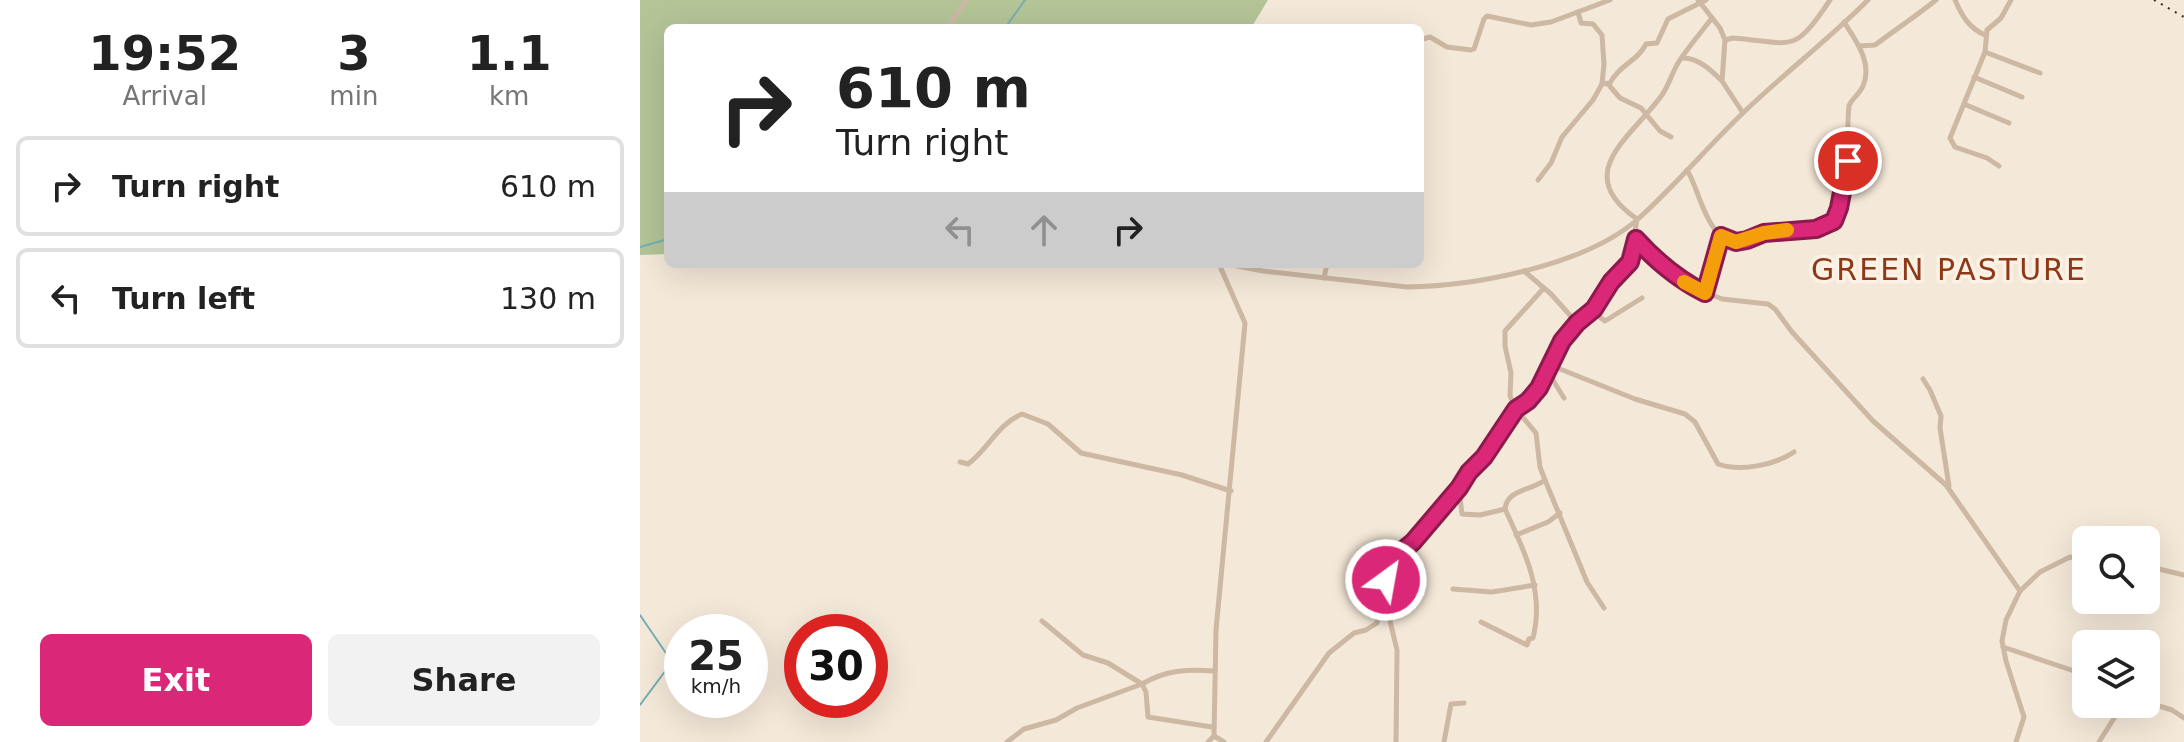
<!DOCTYPE html>
<style>
:root{--surface:#fff;--page:#f2f2f2;--text:#222;--muted:#767676;--line:#e0e0e0;--accent:#db2777}
body{margin:0;font-family:"DejaVu Sans",sans-serif;background:var(--page);color:var(--text);height:100vh;display:flex;flex-direction:column;font-size:30px;white-space:nowrap}
*{box-sizing:border-box;margin:0}
p{font-size:26px;color:var(--muted)}
.icon{flex:none;width:44px;height:44px;fill:none;stroke:currentColor;stroke-width:2;stroke-linecap:round;stroke-linejoin:round}
.map{position:relative;flex:1;overflow:hidden}
.sheet{display:flex;flex-direction:column;background:var(--surface);width:640px}
.sheet>*{flex:none}
.top-card{position:absolute;left:24px;top:24px;width:760px;height:244px;border-radius:12px;box-shadow:0 8px 32px #0002;background:#fff;color:var(--text);overflow:hidden}
.fabs{position:absolute;left:1432px;top:526px;display:grid;gap:16px}
.fabs a{display:grid;place-items:center;width:88px;height:88px;border-radius:12px;background:var(--surface);box-shadow:0 8px 32px #0002;font-size:40px}
.speed{position:absolute;left:24px;top:614px;display:flex;gap:16px;font-size:40px;font-weight:700;text-align:center}
.speed>*{display:grid;place-content:center;width:104px;height:104px;border-radius:50%;background:var(--surface);box-shadow:0 8px 32px #0002;line-height:1}
.speed small{font-size:20px;font-weight:400}
.speed .limit{border:12px solid #d22;background:#fff;color:#111}
.pin{position:absolute;display:grid;place-items:center;width:68px;height:68px;color:#fff;margin:-34px;border:4px solid #fff;border-radius:50%;box-shadow:0 2px 8px #0007}
.me{position:absolute;width:88px;margin:-44px;rotate:32deg;stroke-linejoin:round;filter:drop-shadow(0 0 6px #0008)}
.turn{display:flex;align-items:center;gap:28px;height:168px;padding:0 40px;font-size:36px}
.turn .icon{width:104px;height:104px;stroke-width:2.5}
.turn b{display:block;font-size:56px;line-height:68px}
.lanes{display:flex;align-items:center;height:76px;padding:0 40px;background:#0003;justify-content:center;gap:40px;direction:ltr}
.lanes .off{opacity:.35}
.eta{display:flex;justify-content:space-evenly;align-items:center;height:136px;text-align:center}
.eta b{font-size:48px;font-weight:600;line-height:56px}
.action{display:flex;gap:16px;margin-top:auto;padding:16px 40px}
.action a{flex:1;height:92px;border-radius:12px;background:var(--accent);color:#fff;font-size:32px;font-weight:600;line-height:92px;text-align:center}
.action a+a{background:var(--page);color:var(--text)}
ul{padding:0;list-style:none}
li{display:flex;align-items:center;gap:24px;height:100px;margin:0 16px 12px;padding:0 24px;border:4px solid var(--line);border-radius:12px}
li div{flex:1}
li b{display:block;font-size:30px}
li em{font-style:normal}
main{display:flex;flex:1;min-height:0}
.map>svg:first-child{display:block}
.green{fill:#b3c497}
.lines{fill:none;stroke-linecap:round;stroke-linejoin:round}
.stream{stroke:#75afb3;stroke-width:2}
.minor{stroke:#cdb8a3;stroke-width:5}
.rail{stroke:#372c26;stroke-width:2;stroke-dasharray:2 6;stroke-linecap:butt}
.route-casing{stroke:#8e194d;stroke-width:20}
.route{stroke:#db2777;stroke-width:14}
.slow{stroke:#f59e0b;stroke-width:14}
.labels{text-anchor:middle;stroke-width:7;stroke-linejoin:round;paint-order:stroke}
.quarter-label{font-size:30px;letter-spacing:2px;fill:#8e3817;stroke:#fbf2e5}
</style>
<main>
<section class="sheet">
<div class="eta">
<div><b>19:52</b><p>Arrival</p></div>
<div><b>3</b><p>min</p></div>
<div><b>1.1</b><p>km</p></div>
</div>
<ul>
<li><svg class="icon" aria-label="right" viewBox="0 0 24 24"><path d="M7 20v-9h11M14 6l5 5-5 5"/></svg><div><b>Turn right</b></div><em>610 m</em></li>
<li><svg class="icon" aria-label="left" viewBox="0 0 24 24"><path d="M17 20v-9H6M10 6l-5 5 5 5"/></svg><div><b>Turn left</b></div><em>130 m</em></li>
</ul>
<div class="action"><a>Exit</a><a>Share</a></div>
</section>
<div class="map">
<svg width="1544" height="742" viewBox="0 0 1544 742">
<rect width="100%" height="100%" fill="#f4e8d8"/>
<polygon class="green" points="0,0 628,0 611,28 28,28 28,254 0,255"/>
<g class="lines">
<g class="stream">
<polyline points="365,28 385,0"/>
<polyline points="0,247 28,239"/>
<polyline points="0,615 32,662 0,705"/>
</g>
<g class="minor">
<polyline points="1058,0 1080,28 1085,40 1082,81 1103,113"/>
<path d="M1315,0C1322,16 1329,28 1345,35"/>
<polyline points="310,28 310,24 326,0"/>
<polyline points="780,40 790,37 807,47 831,50 834,49 844,19 847,16 891,25 911,22 970,0"/>
<path d="M1085,40L1093,38C1154,43 1153,55 1190,0"/>
<path d="M1219,46L1235,45C1255,30 1276,16 1296,0"/>
<polyline points="1345,52 1400,73"/>
<path d="M1042,58C1057,57 1071,70 1081,80"/>
<polyline points="1334,77 1382,97"/>
<path d="M962,84L970,83C979,65 998,61 1006,44L1017,43L1028,19L1066,0"/>
<polyline points="968,84 980,98 1001,108 1020,131 1031,137"/>
<polyline points="1324,104 1369,123"/>
<polyline points="1359,166 1347,158 1315,147 1310,138 1345,52 1347,30 1361,18 1371,0"/>
<path d="M1047,170C1061,192 1066,244 1101,241C1114,240 1125,233 1138,231C1157,229 1177,231 1194,221C1214,190 1205,141 1209,106C1212,98 1219,95 1223,86C1233,64 1216,40 1204,22"/>
<polyline points="898,180 911,163 922,137 953,100 962,84 964,64 962,35 953,24 941,23 938,12"/>
<polyline points="996,239 1011,257 1048,285 1082,299 1128,304 1135,309 1152,332 1233,421 1306,485 1380,591 1366,620 1362,641 1366,661 1384,717 1376,742"/>
<path d="M587,264L623,271L767,287C836,286 946,265 998,219C1036,185 1069,145 1106,110C1146,72 1189,39 1228,0"/>
<polyline points="884,271 911,294 937,323"/>
<polyline points="684,278 687,264"/>
<polyline points="1065,293 1081,236"/>
<polyline points="953,312 965,321 1002,298"/>
<path d="M910,365L995,399L1045,414L1055,422L1078,464C1100,472 1135,465 1154,452"/>
<polyline points="908,372 924,398"/>
<polyline points="1283,379 1290,390 1301,416 1300,428 1309,486"/>
<path d="M320,462L328,464C348,449 358,424 382,414L408,424L441,453L542,475L591,491"/>
<polyline points="905,480 947,582 964,608"/>
<path d="M819,489L822,514L840,515L865,509C884,550 905,591 893,638L889,639L887,645L841,622"/>
<path d="M865,509C867,489 891,491 905,480L900,467L896,433L876,409L870,396L871,373L865,346V331L903,289"/>
<polyline points="876,535 908,522 920,513"/>
<polyline points="751,566 758,586 750,621 757,650 756,742"/>
<polyline points="813,589 852,592 895,585"/>
<polyline points="1380,591 1400,572 1430,557 1446,561"/>
<polyline points="1506,597 1519,569 1544,575"/>
<polyline points="1498,600 1503,602 1504,600"/>
<polyline points="1363,647 1446,675"/>
<polyline points="1506,702 1532,710 1544,718"/>
<path d="M572,727L508,717L506,692L502,684C526,670 547,669 574,671"/>
<polyline points="574,736 584,742"/>
<polyline points="367,742 384,729 416,720 437,708 502,684 468,663 443,655 402,621"/>
<polyline points="568,742 574,736 576,630 605,323 579,264"/>
<path d="M626,742L689,653L714,633L726,630L737,623L752,561L773,542L844,457L876,409L888,401L901,385L922,341L937,323L954,309L971,282L990,262L997,219C930,173 992,137 1022,95C1030,84 1033,68 1042,57C1051,44 1062,31 1072,18"/>
<polyline points="804,742 811,704 824,703"/>
<polyline points="1459,742 1483,704"/>
</g>
<polyline class="rail" points="1514,0 1544,17"/>
</g>
<g class="lines">
<defs>
<path id="route" d="M746,580L755,557L773,542L819,488L829,472L844,457L876,409L888,401L899,388L922,341L937,323L954,309L971,282L990,262L996,239C1016,261 1037,279 1065,293L1081,236L1096,242L1107,240L1124,233L1176,229L1194,221L1199,208L1208,161"/>
</defs>
<use href="#route" class="route-casing"/>
<use href="#route" class="route"/>
<polyline class="slow" points="1044,282 1065,293 1081,236 1096,242 1124,233 1147,230"/>
</g>
<g class="labels">
<g class="quarter-label">
<text x="1309" y="280">GREEN PASTURE</text>
</g>
</g>
</svg>
<div class="fabs">
<a><svg class="icon" aria-label="search" viewBox="0 0 24 24"><circle cx="10" cy="10" r="6"/><path d="M15 15l6 6"/></svg></a>
<a><svg class="icon" aria-label="layers" viewBox="0 0 24 24"><path d="M12 4l9 5-9 5-9-5zM3 14l9 5 9-5"/></svg></a>
</div>
<div class="speed"><div>25<small>km/h</small></div><div class="limit">30</div></div>
<div class="pin" style="left:1208px;top:161px;background:#d93025"><svg class="icon" aria-label="arrive" viewBox="0 0 24 24"><path d="M6 21V4h12l-3 4 3 4H6"/></svg></div>
<svg class="me" style="left:746px;top:580px" viewBox="-20 -20 40 40"><circle r="17" fill="#db2777" stroke="#fff" stroke-width="3"/><path d="M0-11L8 9 0 5-8 9z" fill="#fff"/></svg>
<div class="top-card">
<div class="turn"><svg class="icon" aria-label="right" viewBox="0 0 24 24"><path d="M7 20v-9h11M14 6l5 5-5 5"/></svg><div><b>610 m</b>Turn right</div></div>
<div class="lanes"><svg class="icon off" aria-label="left" viewBox="0 0 24 24"><path d="M17 20v-9H6M10 6l-5 5 5 5"/></svg><svg class="icon off" aria-label="ahead" viewBox="0 0 24 24"><path d="M12 20V5M6 11l6-6 6 6"/></svg><svg class="icon" aria-label="right" viewBox="0 0 24 24"><path d="M7 20v-9h11M14 6l5 5-5 5"/></svg></div>
</div>
</div>
</main>
